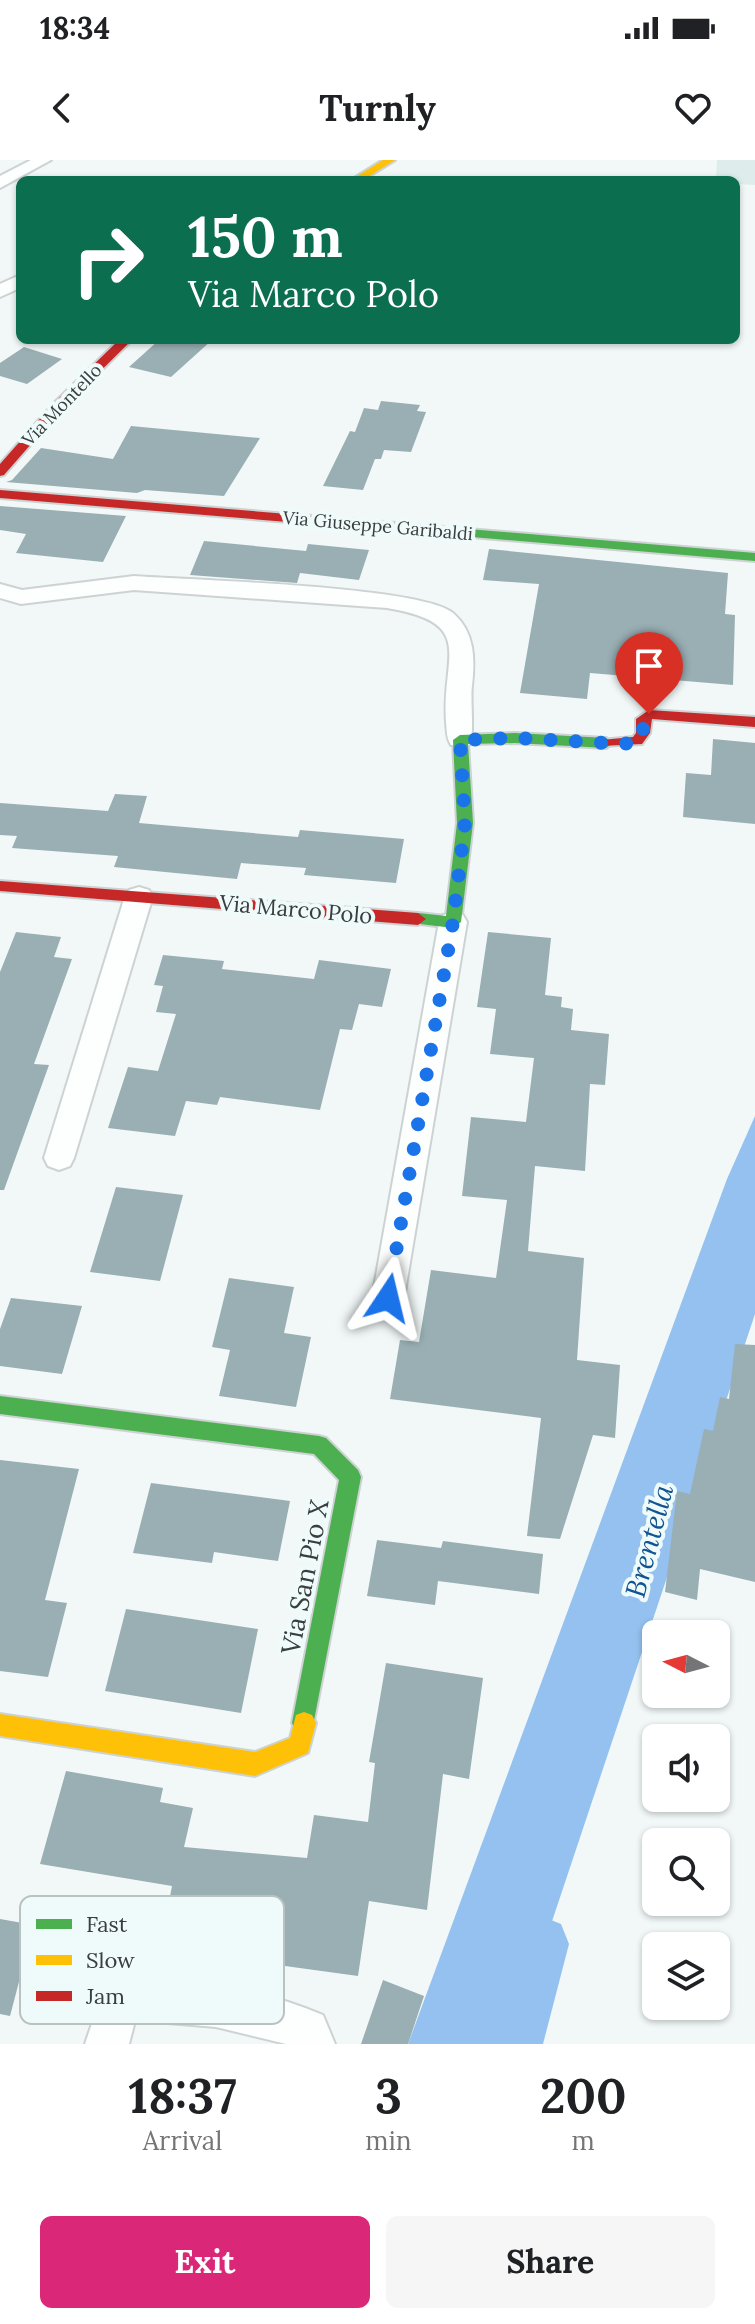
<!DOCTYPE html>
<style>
:root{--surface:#fff;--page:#f6f6f6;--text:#202124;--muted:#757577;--accent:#db2777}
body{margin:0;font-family:Lora,serif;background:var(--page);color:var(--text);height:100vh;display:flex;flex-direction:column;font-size:30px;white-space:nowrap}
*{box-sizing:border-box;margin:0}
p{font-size:26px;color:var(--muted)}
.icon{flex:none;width:44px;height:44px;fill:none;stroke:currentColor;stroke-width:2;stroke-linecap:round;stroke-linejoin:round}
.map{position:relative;height:1884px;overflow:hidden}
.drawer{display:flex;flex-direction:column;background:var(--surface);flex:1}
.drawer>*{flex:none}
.banner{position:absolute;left:16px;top:16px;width:724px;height:168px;border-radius:12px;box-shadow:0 2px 6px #0004;background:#0b6e4f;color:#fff;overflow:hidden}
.needle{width:52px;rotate:276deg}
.tools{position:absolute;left:642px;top:1460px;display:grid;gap:16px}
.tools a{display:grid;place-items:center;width:88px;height:88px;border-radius:12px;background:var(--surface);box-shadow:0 2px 6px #0004;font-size:40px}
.pin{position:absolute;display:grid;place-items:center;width:68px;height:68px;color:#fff;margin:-82px -34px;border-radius:50% 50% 50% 0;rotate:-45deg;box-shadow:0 0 8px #0007}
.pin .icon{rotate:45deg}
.me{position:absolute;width:88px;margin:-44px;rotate:10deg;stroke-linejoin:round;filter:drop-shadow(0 0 6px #0008)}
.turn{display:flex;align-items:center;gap:28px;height:168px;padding:0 40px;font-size:36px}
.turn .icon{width:104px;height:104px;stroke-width:2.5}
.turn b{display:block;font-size:56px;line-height:68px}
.eta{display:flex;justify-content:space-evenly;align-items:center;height:136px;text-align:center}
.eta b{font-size:48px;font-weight:700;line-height:56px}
.cta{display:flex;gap:16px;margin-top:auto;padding:16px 40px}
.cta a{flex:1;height:92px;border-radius:12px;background:var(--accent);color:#fff;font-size:32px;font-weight:700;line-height:92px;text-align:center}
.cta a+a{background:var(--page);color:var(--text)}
.status{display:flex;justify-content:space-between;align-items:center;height:56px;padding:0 40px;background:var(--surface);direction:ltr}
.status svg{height:22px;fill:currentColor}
header{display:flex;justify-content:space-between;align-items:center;height:104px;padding:0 40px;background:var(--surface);font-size:36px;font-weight:700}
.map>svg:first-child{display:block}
.built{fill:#deedeb}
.water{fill:#94c1ef}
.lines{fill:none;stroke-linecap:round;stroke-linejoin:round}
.canal{fill:#94c1ef;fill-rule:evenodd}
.building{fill:#99afb4}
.street-casing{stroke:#cdd2d2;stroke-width:4}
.fast-casing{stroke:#cdd2d2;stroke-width:4}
.slow-casing{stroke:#cdd2d2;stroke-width:4}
.jam-casing{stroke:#cdd2d2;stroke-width:4}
.path{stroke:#d4d7d7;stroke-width:3;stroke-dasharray:2 2;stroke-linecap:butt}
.street{fill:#fdfefe;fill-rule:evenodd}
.fast{fill:#4caf50;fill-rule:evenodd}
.slow{fill:#ffc107;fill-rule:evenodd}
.jam{fill:#c62828;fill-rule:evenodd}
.route{stroke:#1a73e8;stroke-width:14;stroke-dasharray:0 25.2}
.labels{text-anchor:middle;stroke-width:8;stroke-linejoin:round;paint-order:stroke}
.far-street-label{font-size:18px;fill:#393d3d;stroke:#effbfa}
.street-label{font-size:22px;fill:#393d3d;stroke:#effbfa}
.near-street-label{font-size:26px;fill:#393d3d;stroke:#effbfa}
.near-water-label{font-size:28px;font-style:italic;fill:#125491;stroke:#effbfa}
.key{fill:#effbfa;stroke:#b8c2c1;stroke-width:2}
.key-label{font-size:22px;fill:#393d3d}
</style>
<div class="status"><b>18:34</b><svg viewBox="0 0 49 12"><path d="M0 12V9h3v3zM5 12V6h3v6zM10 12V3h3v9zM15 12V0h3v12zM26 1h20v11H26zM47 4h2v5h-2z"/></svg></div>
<header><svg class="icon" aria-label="back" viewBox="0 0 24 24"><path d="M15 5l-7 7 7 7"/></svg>Turnly<svg class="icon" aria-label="heart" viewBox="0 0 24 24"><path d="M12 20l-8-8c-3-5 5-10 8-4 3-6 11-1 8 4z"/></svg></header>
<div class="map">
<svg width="755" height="1884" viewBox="0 0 755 1884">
<rect width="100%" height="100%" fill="#f2f8f8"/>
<polygon class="built" points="717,0 755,0 755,25 736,24 736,20 716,20"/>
<polygon class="water" points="755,956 755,1154 511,1884 408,1884 727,1019"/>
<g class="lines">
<polygon class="canal" points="541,1756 561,1764 569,1784 543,1884 485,1884 521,1764"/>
</g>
<g class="building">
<polygon points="159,180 212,180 171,217 129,207"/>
<polygon points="24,187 62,199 27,224 0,216 0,203"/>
<polygon points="381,241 420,245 417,251 426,252 411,292 384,290 381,299 375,299 363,330 323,326 350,271 355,272 364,248 378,250"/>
<polygon points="131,266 260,278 224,336 145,330 137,333 6,322 12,320 41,288 113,299"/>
<polygon points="0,346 126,356 103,402 16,393 26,374 0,370"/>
<polygon points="204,381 306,391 308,384 369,390 359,420 300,413 297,423 190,415"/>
<polygon points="489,389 728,413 725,454 735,455 733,525 590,513 587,539 520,533 539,424 483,420"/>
<polygon points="713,579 755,583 755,664 683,657 686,613 711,615"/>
<polygon points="115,634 147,636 139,663 298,677 300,670 404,679 396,723 304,715 306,708 241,703 237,719 114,707 118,696 12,688 17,676 0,675 0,643 108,651"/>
<polygon points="16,772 61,777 54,797 72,799 34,904 49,905 4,1030 0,1030 0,812"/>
<polygon points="488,772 551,778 545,835 562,837 561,847 573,849 571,870 609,874 605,925 590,924 585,1011 535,1006 528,1091 584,1098 577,1200 620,1205 615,1278 593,1275 560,1379 527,1376 541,1258 390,1239 400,1180 419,1182 431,1110 496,1118 507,1040 462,1036 471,957 526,962 534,898 490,894 496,849 477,847"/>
<polygon points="163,795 224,801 222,809 314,819 319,800 391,809 382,847 359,844 352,870 340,869 320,950 220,937 217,945 186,941 175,976 108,968 128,907 158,911 176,854 156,852 163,826 154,825"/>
<polygon points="116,1027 183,1035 160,1121 90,1112"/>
<polygon points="229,1118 294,1127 284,1173 311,1177 296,1247 219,1236 230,1190 212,1187"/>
<polygon points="11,1138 82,1146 62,1214 0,1206 0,1169"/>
<polygon points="735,1184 755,1185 755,1422 700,1409 697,1440 665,1432 677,1331 690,1334 704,1269 713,1271 720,1237 729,1239"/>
<polygon points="0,1300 79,1309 45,1440 67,1443 48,1517 0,1511"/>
<polygon points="151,1323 290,1341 278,1401 214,1392 212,1403 133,1393"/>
<polygon points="377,1380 441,1388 443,1381 543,1394 539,1434 438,1421 435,1445 367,1436"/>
<polygon points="126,1449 258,1469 241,1553 105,1531"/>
<polygon points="386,1503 483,1518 469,1619 443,1614 427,1750 369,1741 358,1816 160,1789 172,1726 40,1704 66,1611 163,1628 160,1642 193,1648 184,1687 307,1698 314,1655 368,1662 375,1603 369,1602"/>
<polygon points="0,1759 34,1765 10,1856 0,1854"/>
<polygon points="383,1820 424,1836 408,1884 361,1884"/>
</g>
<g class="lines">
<defs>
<g id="street">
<polygon points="31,0 51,0 0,28 0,16"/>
<polygon points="20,115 20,128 0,137 0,124"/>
<path d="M134,416C188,420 421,426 453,453C475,472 475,499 472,526C470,540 475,576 469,585H451C446,578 447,570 446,562C441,496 478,463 387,448L134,430L21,444L0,438V424L22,430Z"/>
<polygon points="139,727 149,730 153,736 74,998 70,1006 59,1010 48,1006 44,998 125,736 129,730"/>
<polygon points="453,753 463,755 467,762 404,1138 400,1148 388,1152 376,1148 372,1138 439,762 443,755"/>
<path d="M144,1818C206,1820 266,1831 323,1855L335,1884H286L216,1867L144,1861H135L129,1884H85L105,1825L120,1819Z"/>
</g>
<g id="fast">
<polygon points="360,360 755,393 755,401 355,367 355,361"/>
<polygon points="515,573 606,578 613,583 606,588 515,583 468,584 473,663 461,762 453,768 412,763 410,759 418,753 446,756 457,663 453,580 460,575"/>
<polygon points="0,1236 319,1276 326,1278 358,1310 361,1317 312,1571 304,1574 296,1571 292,1563 339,1320 314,1294 0,1254"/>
</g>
<g id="slow">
<polygon points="383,0 395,0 363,20 351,20"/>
<polygon points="304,1552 312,1555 316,1563 308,1593 255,1616 0,1576 0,1554 255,1592 290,1578 296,1555"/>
</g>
<g id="jam">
<polygon points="119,180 132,180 60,251 4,315 0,316 0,304 52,245"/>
<polygon points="0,330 360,360 366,364 360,368 0,338"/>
<polygon points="649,550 755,557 755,567 652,559 650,573 642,584 601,586 601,580 633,577 636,573 636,559"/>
<polygon points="0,721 418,753 426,759 418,765 0,731"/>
</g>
</defs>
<use href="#street" class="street-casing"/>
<use href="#fast" class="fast-casing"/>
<use href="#slow" class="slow-casing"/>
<use href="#jam" class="jam-casing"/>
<polyline class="path" points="182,20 196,20"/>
<use href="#street" class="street"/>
<use href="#fast" class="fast"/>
<use href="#slow" class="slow"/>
<use href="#jam" class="jam"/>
</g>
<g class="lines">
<polyline class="route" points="388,1138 453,762 465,663 460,580 515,578 624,584 637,581 643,573 643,559 649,554"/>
</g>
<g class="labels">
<g class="far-street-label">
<text transform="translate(62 245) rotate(-46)" y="6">Via Montello</text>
<text transform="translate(378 366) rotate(5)" y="6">Via Giuseppe Garibaldi</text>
</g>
<g class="street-label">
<text transform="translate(296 749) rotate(5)" y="8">Via Marco Polo</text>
</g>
<g class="near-street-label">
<text transform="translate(305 1417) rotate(-79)" y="9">Via San Pio X</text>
</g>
<g class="near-water-label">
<text transform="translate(649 1381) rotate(-75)" y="10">Brentella</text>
</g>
</g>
<rect x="20" y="1736" width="264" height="128" rx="12" class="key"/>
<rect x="36" y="1759" width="36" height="10" fill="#4caf50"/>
<rect x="36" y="1795" width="36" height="10" fill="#ffc107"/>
<rect x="36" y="1831" width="36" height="10" fill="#c62828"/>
<g class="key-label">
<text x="86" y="1772">Fast</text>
<text x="86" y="1808">Slow</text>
<text x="86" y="1844">Jam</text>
</g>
</svg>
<div class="tools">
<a><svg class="needle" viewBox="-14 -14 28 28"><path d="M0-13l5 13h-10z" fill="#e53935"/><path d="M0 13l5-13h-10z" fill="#757577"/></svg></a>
<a><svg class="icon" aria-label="sound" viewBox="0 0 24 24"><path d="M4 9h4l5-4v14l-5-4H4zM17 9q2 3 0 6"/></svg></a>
<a><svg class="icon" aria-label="search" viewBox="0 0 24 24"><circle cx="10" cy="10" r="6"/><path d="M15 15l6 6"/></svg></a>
<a><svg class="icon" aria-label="layers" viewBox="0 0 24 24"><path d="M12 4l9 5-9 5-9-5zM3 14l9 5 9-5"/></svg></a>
</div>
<div class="pin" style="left:649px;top:554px;background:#d93025"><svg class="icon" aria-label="arrive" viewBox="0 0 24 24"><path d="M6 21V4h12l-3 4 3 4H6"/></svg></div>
<svg class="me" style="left:388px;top:1138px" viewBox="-20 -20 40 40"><path d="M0-17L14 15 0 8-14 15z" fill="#1a73e8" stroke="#fff" stroke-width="4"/></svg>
<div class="banner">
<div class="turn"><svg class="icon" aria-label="right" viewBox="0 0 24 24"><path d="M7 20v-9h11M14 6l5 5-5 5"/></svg><div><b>150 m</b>Via Marco Polo</div></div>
</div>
</div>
<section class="drawer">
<div class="eta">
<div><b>18:37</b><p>Arrival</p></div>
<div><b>3</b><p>min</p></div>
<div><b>200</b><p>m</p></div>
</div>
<div class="cta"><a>Exit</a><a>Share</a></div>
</section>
